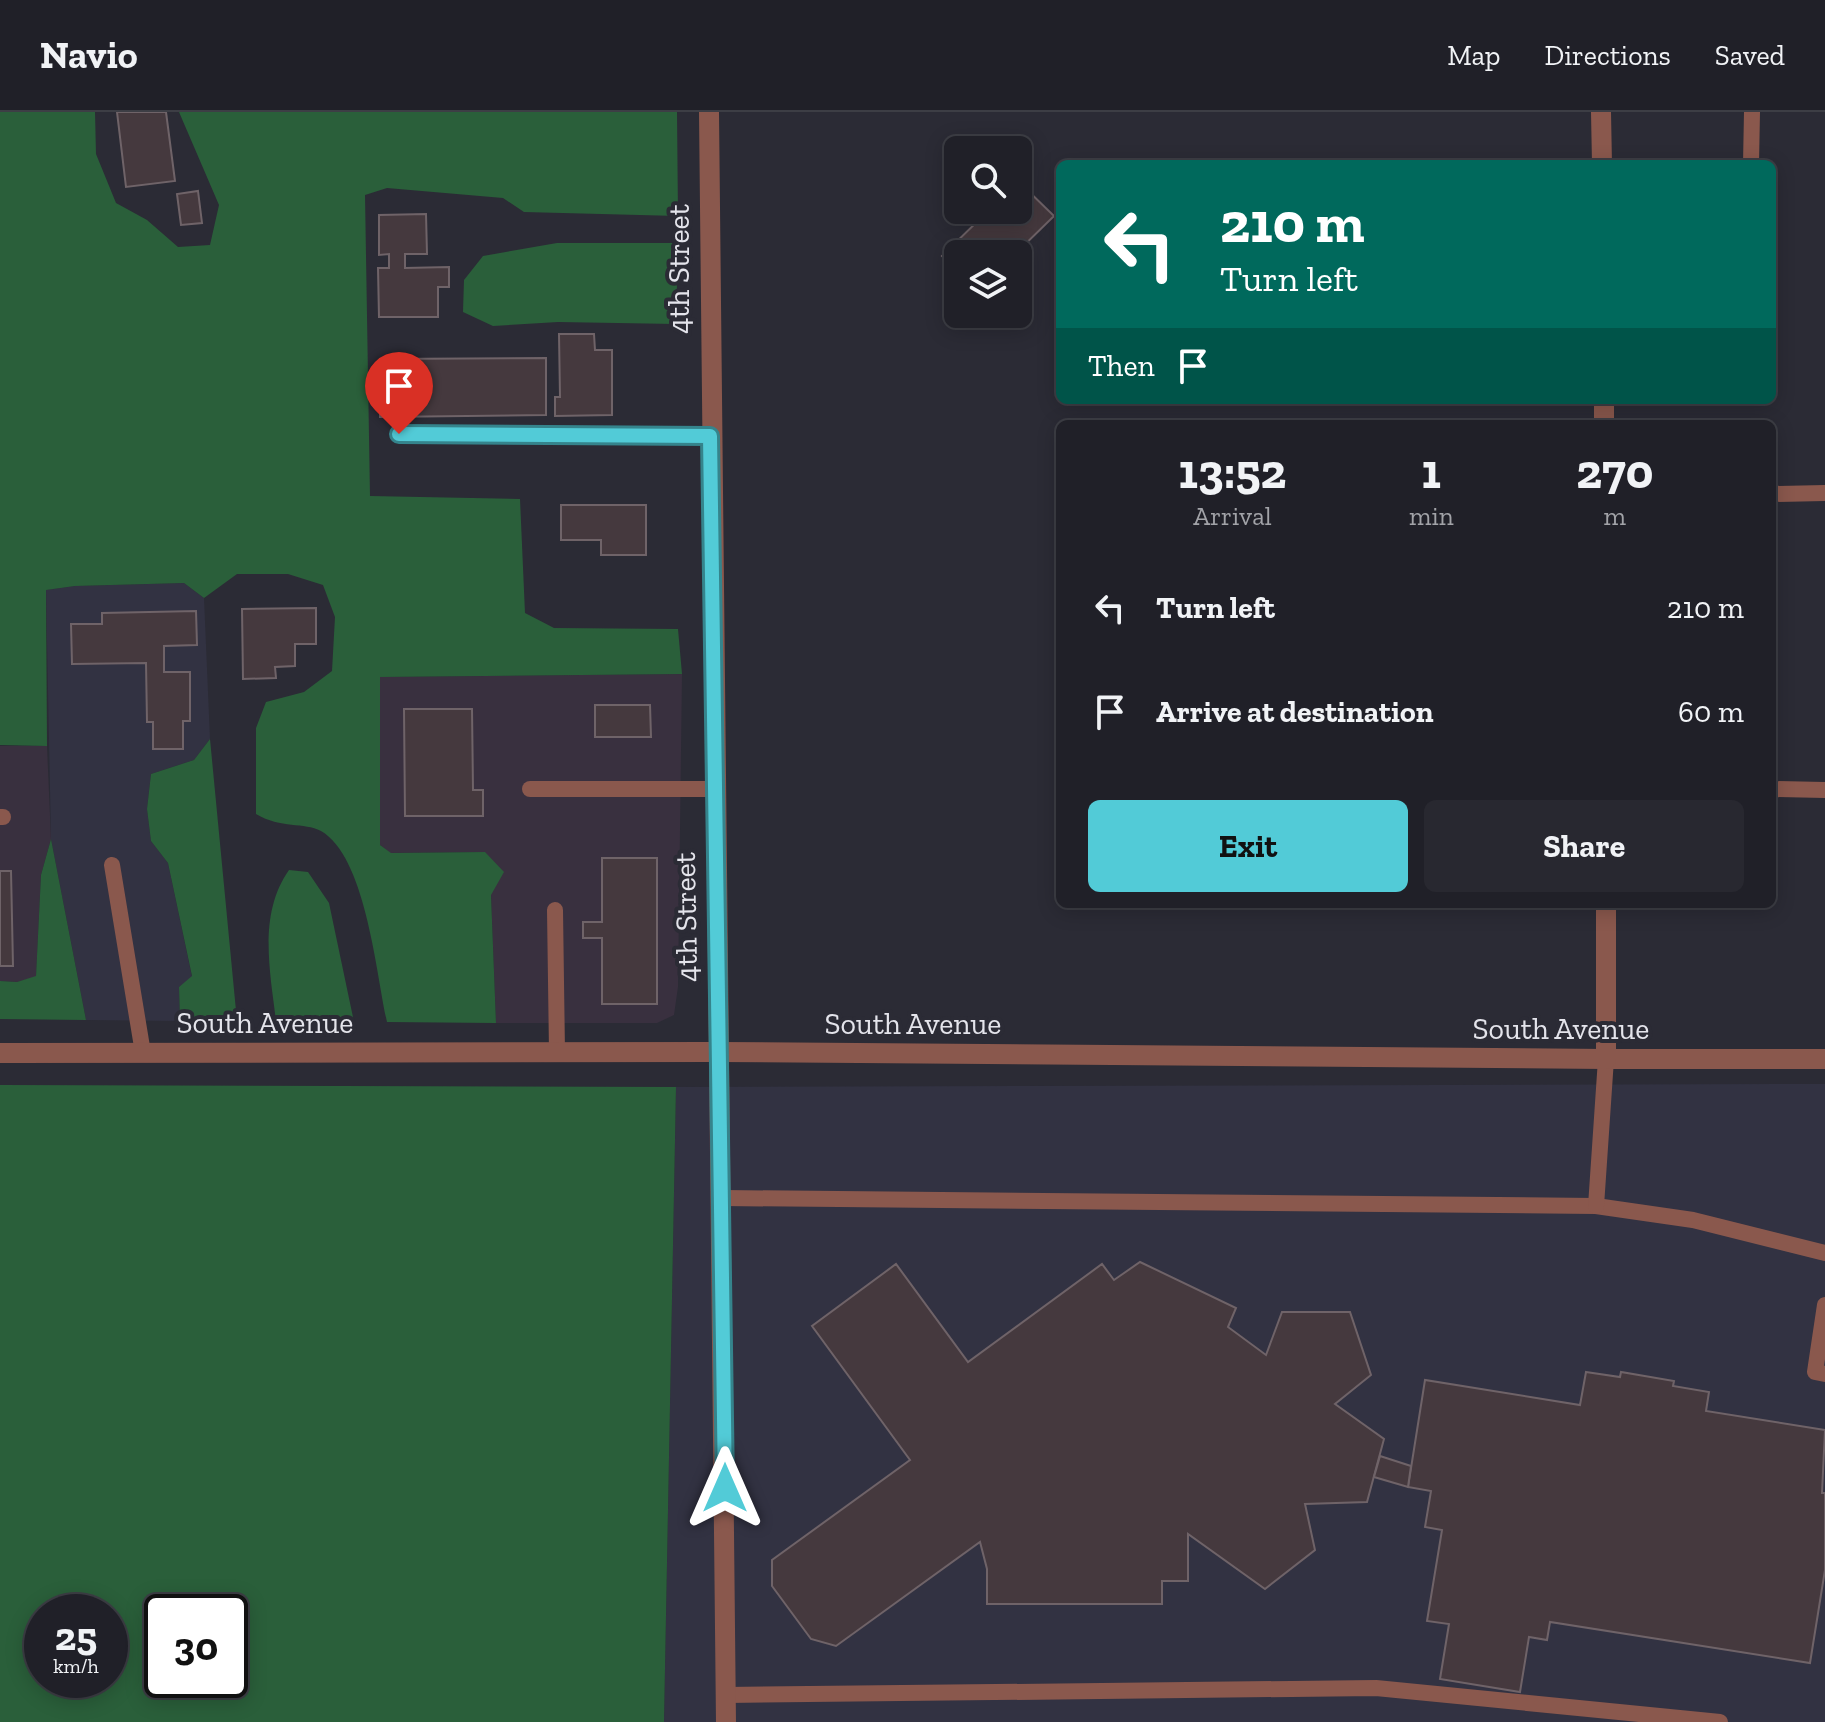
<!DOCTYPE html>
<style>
:root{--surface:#202028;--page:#282830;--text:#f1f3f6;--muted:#a2a3a8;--line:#3d3e45;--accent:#52cbd7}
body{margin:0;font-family:"Zilla Slab",serif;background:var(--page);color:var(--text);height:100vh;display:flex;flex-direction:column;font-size:30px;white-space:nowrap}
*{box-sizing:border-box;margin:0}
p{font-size:26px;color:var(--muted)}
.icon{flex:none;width:44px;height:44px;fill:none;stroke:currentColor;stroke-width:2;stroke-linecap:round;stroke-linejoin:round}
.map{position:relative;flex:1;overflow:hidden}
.panel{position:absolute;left:1056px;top:308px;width:720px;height:488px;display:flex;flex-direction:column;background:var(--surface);border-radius:12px;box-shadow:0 4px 20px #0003,0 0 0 2px var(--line)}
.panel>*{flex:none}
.banner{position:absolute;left:1056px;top:48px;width:720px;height:244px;border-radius:12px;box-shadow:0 4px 20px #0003,0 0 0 2px var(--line);background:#00695c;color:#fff;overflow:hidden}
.controls{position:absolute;left:944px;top:24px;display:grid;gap:16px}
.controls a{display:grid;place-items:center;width:88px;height:88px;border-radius:12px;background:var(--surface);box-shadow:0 4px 20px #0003,0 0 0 2px var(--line);font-size:40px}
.speed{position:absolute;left:24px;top:1482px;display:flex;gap:16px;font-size:40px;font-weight:700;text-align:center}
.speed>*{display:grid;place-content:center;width:104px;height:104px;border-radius:50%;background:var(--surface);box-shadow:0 4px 20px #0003,0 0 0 2px var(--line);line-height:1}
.speed small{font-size:20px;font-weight:400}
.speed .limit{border:4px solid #111;border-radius:12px;background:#fff;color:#111}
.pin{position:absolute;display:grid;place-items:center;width:68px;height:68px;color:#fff;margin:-82px -34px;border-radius:50% 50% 50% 0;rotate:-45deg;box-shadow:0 0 8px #0007}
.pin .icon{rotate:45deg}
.me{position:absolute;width:88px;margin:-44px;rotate:0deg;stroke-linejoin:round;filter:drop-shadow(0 0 6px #0008)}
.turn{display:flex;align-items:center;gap:28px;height:168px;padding:0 32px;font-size:36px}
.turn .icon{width:104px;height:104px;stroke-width:2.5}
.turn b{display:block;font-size:56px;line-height:68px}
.then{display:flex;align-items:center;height:76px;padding:0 32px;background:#0003;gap:16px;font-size:30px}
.eta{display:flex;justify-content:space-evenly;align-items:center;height:136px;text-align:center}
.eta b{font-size:48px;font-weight:700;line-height:56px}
.primary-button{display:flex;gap:16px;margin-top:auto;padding:16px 32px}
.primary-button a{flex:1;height:92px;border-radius:12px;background:var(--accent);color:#111;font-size:32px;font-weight:700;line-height:92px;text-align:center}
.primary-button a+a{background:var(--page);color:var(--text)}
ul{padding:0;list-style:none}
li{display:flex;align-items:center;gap:24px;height:104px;padding:0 32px}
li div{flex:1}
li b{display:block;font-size:30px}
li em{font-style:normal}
header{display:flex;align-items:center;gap:48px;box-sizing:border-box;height:112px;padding:0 40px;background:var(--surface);border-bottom:2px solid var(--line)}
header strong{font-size:38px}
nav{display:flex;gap:44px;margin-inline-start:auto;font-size:28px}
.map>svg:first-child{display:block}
.commercial{fill:#39303f}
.built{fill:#323242}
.green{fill:#2a5f3a;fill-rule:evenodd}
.building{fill:#45393e;stroke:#6f6368;stroke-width:2}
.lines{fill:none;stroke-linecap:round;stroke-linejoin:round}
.service{stroke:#8a584d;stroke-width:16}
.minor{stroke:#8a584d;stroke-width:20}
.tertiary{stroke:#8a584d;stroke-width:20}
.route-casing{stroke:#35848c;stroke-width:20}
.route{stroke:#52cbd7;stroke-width:14}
.labels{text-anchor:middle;stroke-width:8;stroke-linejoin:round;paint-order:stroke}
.street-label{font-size:30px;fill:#e4e4eb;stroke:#2b2b35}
</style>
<header>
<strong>Navio</strong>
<nav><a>Map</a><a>Directions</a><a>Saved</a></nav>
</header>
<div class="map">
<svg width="1825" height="1610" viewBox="0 0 1825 1610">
<rect width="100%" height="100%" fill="#2b2b35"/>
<g class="commercial">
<polygon points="682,562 678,875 674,903 657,911 496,911 491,783 485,740 390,741 380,733 380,565"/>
<polygon points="0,634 47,634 51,727 41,763 36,865 17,870 0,869"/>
</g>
<g class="built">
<polygon points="184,471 204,486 210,627 194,648 151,662 147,697 151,729 168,751 192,865 179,875 180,909 86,908 51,727 46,478 75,474"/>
<polygon points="1825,972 1825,1610 664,1610 676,975"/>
</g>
<g class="green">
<path d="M0,0H95L96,42L116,91L147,108L178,135L210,133L219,93L179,0H677L678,104L524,100L503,86L387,76L365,83L370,384L520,387L525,501L554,516L678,517L682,562L380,565V733L391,741L485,740L504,760L491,783L496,911L387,910C376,861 366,745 321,719C304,710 281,717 256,702V616L266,590L304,580L332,559L335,505L323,473L288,462H237L204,486L184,471L75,474L46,478L47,634L0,633Z"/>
<polygon points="557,131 678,131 676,212 558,210 493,214 463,200 464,168 483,144"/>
<polygon points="210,627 237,909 180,909 179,875 192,864 168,751 151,729 147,697 151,662 194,648"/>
<polygon points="51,727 86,908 0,907 0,869 17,870 36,864 41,763"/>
<path d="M289,758L308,760L329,791L354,910L276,909C270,859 258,802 289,758Z"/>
<path d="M0,973L676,975L664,1610H0ZM42,1500H110V1568H42ZM162,1500H230V1568H162Z"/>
</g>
<g class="building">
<polygon points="117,0 166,0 175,69 126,75"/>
<polygon points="1018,69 1054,104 1015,142 958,142 958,160 942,144 989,98 1018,98"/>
<polygon points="198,79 202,111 181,113 177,82"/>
<polygon points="426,102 427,142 405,142 405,156 449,155 449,175 438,175 438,205 379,205 378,156 389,156 389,142 379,143 379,103"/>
<polygon points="559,222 594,222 595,238 612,238 612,303 555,304 555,285 560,285"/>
<polygon points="546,246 546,303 380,305 380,247"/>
<polygon points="561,393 646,393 646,443 601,443 601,428 561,428"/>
<polygon points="316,496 316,532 295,532 295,554 275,555 276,566 243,567 242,497"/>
<polygon points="196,499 197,533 164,534 164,560 190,560 190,609 183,609 183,637 153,637 153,610 147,610 146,551 72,552 71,512 102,512 102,501"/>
<polygon points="595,593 650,593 651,625 595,625"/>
<polygon points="404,597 472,597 473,678 483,678 483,704 405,704"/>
<polygon points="602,746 657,746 657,892 602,892 602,826 583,826 583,810 602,810"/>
<polygon points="0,759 11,759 13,854 0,854"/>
<polygon points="1140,1150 1236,1196 1228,1215 1266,1243 1282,1200 1350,1200 1371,1263 1335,1292 1384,1327 1367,1390 1305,1392 1315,1438 1265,1477 1188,1422 1188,1469 1162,1469 1162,1492 987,1492 987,1457 980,1430 836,1534 811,1527 772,1474 772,1448 910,1348 812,1214 896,1152 968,1250 1102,1152 1114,1168"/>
<polygon points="1586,1260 1620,1265 1621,1260 1674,1269 1673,1274 1709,1280 1706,1299 1825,1318 1822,1381 1825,1381 1825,1458 1810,1551 1550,1510 1547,1528 1529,1525 1520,1580 1440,1567 1449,1512 1427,1509 1442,1418 1425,1415 1431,1379 1408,1375 1425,1268 1580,1293"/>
<polygon points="1380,1344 1411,1354 1408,1375 1374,1365"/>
</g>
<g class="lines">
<g class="service">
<polyline points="1751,52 1752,0"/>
<polyline points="399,322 710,324"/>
<polyline points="1772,382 1825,381"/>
<polyline points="530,677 715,677"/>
<polyline points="1772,677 1825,678"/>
<polyline points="0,705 3,705"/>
<polyline points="112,753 143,941"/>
<polyline points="555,798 557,940"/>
<polyline points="723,1086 1596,1094 1693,1108 1825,1141"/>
<polyline points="1596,1094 1606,947"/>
<polyline points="1825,1193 1815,1260 1825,1262"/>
<polyline points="726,1583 1376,1576 1720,1610"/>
</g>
<g class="minor">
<polyline points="709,0 726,1610"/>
<polyline points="1606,947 1825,947"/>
</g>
<g class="tertiary">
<polyline points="1601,0 1602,52"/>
<polyline points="1604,288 1604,312"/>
<polyline points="0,941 717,940 1606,947 1606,792"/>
</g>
</g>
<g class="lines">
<defs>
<polyline id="route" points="399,322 710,324 725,1376"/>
</defs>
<use href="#route" class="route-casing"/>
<use href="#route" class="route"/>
</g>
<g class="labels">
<g class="street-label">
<text transform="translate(679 157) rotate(-90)" y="10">4th Street</text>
<text transform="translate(686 805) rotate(-91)" y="10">4th Street</text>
<text x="265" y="921">South Avenue</text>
<text x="913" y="922">South Avenue</text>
<text x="1561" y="927">South Avenue</text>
</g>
</g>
</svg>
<div class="controls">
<a><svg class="icon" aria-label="search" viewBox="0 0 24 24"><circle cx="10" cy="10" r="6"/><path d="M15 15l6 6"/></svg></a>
<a><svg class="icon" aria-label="layers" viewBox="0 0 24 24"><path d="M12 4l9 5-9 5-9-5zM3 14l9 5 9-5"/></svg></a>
</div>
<div class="speed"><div>25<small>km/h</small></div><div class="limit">30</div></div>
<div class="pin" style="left:399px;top:322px;background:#d93025"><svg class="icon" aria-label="arrive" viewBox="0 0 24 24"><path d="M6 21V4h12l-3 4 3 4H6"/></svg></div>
<svg class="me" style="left:725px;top:1376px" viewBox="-20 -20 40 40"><path d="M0-17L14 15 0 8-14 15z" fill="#52cbd7" stroke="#fff" stroke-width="4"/></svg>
<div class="banner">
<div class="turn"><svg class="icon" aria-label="left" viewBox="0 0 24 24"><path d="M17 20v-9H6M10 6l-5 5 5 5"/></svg><div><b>210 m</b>Turn left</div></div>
<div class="then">Then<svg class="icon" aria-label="arrive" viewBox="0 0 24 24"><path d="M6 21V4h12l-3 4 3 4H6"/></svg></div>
</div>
<section class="panel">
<div class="eta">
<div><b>13:52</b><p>Arrival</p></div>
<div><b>1</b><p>min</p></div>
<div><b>270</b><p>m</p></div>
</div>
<ul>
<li><svg class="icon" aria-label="left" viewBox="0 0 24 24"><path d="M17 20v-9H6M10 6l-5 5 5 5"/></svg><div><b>Turn left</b></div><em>210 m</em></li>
<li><svg class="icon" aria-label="arrive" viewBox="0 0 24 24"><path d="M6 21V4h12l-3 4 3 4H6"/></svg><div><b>Arrive at destination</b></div><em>60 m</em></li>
</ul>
<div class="primary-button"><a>Exit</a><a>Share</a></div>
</section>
</div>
